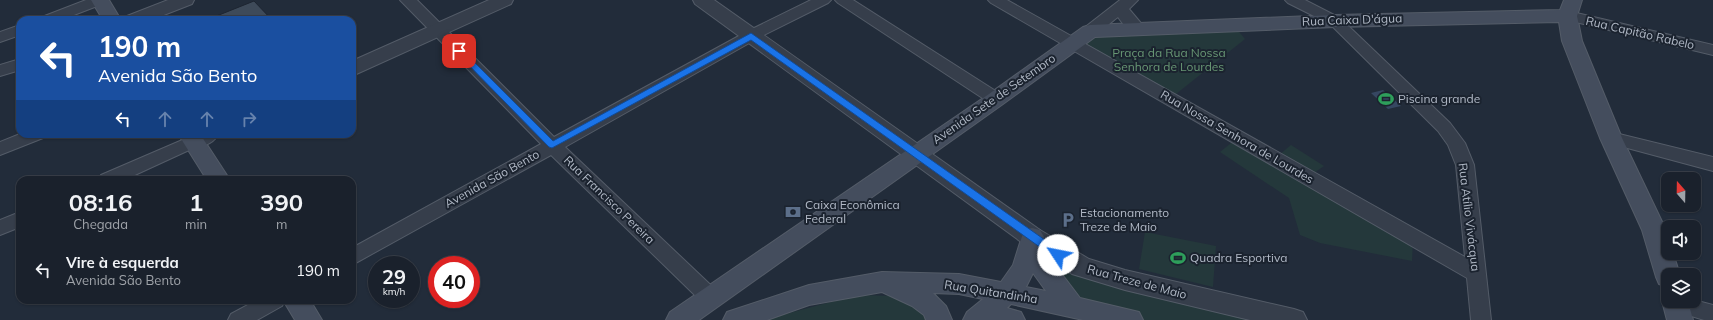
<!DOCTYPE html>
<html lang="pt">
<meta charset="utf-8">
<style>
:root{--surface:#1a212c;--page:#272e38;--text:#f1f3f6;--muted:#9fa3a9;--line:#383e48}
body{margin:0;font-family:Mulish,sans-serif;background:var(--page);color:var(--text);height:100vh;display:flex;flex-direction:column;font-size:15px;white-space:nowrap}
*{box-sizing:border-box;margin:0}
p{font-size:13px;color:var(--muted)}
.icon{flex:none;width:22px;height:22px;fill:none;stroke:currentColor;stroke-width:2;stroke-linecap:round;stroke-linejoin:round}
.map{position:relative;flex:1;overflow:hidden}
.panel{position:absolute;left:16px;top:176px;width:340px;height:128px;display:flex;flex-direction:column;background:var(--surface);border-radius:12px;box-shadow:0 1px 3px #0004,0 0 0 1px var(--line)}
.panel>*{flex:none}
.hud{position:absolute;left:16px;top:16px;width:340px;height:122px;border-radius:12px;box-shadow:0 1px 3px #0004,0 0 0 1px var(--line);background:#1a4fa0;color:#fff;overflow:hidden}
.needle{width:26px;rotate:340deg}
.tools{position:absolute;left:1661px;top:172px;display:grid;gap:8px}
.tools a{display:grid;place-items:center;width:40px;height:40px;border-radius:8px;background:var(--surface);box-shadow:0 1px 3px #0004,0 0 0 1px var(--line);font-size:20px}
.speed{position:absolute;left:368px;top:256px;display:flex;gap:8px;font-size:20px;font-weight:700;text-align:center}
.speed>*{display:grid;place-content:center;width:52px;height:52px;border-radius:50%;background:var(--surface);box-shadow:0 1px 3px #0004,0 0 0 1px var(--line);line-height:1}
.speed small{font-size:10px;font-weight:400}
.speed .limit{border:6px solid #d22;background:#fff;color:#111}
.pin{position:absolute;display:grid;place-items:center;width:34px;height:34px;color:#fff;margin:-17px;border-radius:8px;box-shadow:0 2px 6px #0006}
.me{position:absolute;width:44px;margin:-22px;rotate:304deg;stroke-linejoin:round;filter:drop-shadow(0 0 3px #0008)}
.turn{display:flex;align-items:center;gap:14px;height:84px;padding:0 16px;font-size:18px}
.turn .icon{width:52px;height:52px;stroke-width:2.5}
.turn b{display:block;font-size:28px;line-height:34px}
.lanes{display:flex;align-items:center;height:38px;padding:0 16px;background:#0003;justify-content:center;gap:20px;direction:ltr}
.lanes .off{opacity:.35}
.eta{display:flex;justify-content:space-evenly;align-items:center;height:68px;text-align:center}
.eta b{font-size:24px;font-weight:700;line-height:28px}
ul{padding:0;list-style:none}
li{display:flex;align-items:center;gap:12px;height:52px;padding:0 16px}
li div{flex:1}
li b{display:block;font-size:15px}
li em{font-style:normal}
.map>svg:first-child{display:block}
.green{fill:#24383b}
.water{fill:#364761}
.building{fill:#3e4a59;stroke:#1d2531}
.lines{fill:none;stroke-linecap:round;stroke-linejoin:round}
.minor-casing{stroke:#545c68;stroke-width:2}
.tertiary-casing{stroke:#545c68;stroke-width:2}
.secondary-casing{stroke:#545c68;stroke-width:2}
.minor{fill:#363e4b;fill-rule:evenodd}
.tertiary{fill:#363e4b;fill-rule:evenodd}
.secondary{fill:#444d5d;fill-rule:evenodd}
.route{fill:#1a73e8;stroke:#114b97}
.labels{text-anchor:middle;stroke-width:4;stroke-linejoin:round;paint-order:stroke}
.street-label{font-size:12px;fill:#b1b9c6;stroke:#1b232f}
.park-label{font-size:12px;fill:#689774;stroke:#1b232f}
.poi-label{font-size:12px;fill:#b1b9c6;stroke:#1b232f;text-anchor:start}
</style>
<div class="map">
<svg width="1713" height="320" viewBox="0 0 1713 320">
<rect width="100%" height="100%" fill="#222c3a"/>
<g class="green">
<polygon points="1235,27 1245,39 1171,98 1081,46 1098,33"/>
<polygon points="1236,139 1413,241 1412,261 1320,243 1300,235 1289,198 1220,152"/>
<polygon points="1291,145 1324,166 1311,175 1279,155"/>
<polygon points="1145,232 1216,246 1213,287 1139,269"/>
<polygon points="1046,265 1280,320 1138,320 1072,305"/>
<polygon points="857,295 896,296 928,312 928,320 763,320"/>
</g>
<polygon class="water" points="1383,90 1401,106 1388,109 1371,93"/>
<polygon class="building" points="254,1 272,20 209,20 209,19"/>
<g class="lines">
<defs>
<g id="minor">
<polygon points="86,0 108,0 105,3 61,20 39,20 42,17"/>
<polygon points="400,0 417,0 554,137 748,31 811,0 831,0 828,3 760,37 565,147 718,292 721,298 718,304 711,306 704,304 551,155 352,265 352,248 541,144"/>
<polygon points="835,0 853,0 1002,95 1004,99 1002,103 996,105 990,103 838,3"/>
<polygon points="988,0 1007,0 1465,257 1456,165 1448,145 1438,131 1330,24 1288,3 1285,0 1305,0 1340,18 1450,123 1465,143 1474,165 1491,320 1471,320 1467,278 991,3"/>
<path d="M1120,0H1138L1129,9L1145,28L1143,31C1131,34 1124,26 1118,17C1108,24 1097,38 1084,34L1082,31L1084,28Z"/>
<polygon points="1568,11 1713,45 1713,55 1563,19 1560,16 1563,13"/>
<polygon points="20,25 20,35 0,42 0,32"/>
<polygon points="20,59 20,70 0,76 0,65"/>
<polygon points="1611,132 1713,157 1713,171 1605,142 1602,138 1605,134"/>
<polygon points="20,134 46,134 43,138 0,155 0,142"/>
<polygon points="194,135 200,137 203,141 200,145 124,180 98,180 101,175"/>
<polygon points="20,212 20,227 0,235 0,220"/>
<polygon points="1668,298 1668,301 1694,300 1713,305 1713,320 1704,320 1669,309 1666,303"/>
<polygon points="257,300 285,300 282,306 257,320 228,320 231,314"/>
</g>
<g id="tertiary">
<polygon points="168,0 194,0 192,4 151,20 125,20 127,16"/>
<polygon points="489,0 513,0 511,4 352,76 352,61"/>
<polygon points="693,0 714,0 1040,230 1089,259 1125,270 1294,309 1303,312 1307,320 1250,320 1125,290 1072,274 1024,244 695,4"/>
<path d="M190,134H219C212,145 198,150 186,146L183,141Z"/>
</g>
<g id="secondary">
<polygon points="91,0 109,0 121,20 103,20"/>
<polygon points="1564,0 1582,0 1577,16 1582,41 1622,138 1666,230 1668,237 1668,253 1673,253 1680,275 1668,275 1668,287 1659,284 1656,277 1642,230 1600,138 1562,41 1559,22 1335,27 1095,37 1003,104 699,320 666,320 670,312 989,94 1083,27 1090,25 1335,15 1560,10"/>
<polygon points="178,134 200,134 230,180 207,180"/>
<path d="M1032,228L1040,230L1044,237L1042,248L1080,298L1139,312L1143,320H1083L1011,304L1007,308L1021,312L1025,320H963L967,312L983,299L959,294L933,293L946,306L952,320H926L924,315L912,306L882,292L809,305L767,320H723L727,312L809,285L882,272L959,274L1001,282L1013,265L1024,230ZM1033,273L1046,291L1026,287Z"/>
<polygon points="1668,293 1668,301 1688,301 1693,320 1667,320 1662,301"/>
<polygon points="283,300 310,300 322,320 295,320"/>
</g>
</defs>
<use href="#minor" class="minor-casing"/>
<use href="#tertiary" class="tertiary-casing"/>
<use href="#secondary" class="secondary-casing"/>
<use href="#minor" class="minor"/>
<use href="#tertiary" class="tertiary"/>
<use href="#secondary" class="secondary"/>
</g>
<polygon class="route" points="751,33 1062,252 1063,255 1062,258 1055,258 751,40 552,148 549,147 455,51 459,48 461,49 553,141"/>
<defs>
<symbol id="stadium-bare" viewBox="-9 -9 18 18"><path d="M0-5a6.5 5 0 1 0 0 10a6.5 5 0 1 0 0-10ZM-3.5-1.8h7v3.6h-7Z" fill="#2e9e5b" stroke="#1b232f" stroke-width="2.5" paint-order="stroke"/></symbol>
<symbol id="bank-bare" viewBox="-9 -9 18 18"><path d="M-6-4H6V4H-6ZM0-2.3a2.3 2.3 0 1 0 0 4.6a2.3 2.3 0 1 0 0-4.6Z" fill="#5c6f8a" stroke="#1b232f" stroke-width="2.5" paint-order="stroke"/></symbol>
<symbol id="parking-bare" viewBox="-9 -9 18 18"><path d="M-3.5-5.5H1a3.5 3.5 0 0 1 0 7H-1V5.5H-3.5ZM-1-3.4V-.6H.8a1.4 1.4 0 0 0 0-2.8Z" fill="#5c6f8a" stroke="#1b232f" stroke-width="2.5" paint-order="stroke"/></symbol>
</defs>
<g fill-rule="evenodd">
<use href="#stadium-bare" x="1375" y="88" width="22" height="22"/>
<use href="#bank-bare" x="782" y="201" width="22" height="22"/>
<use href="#parking-bare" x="1057" y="209" width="22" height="22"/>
<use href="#stadium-bare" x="1167" y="247" width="22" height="22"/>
</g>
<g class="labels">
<g class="street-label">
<text transform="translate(1352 20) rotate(-2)" y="4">Rua Caixa D'água</text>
<text transform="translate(1640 33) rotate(13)" y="4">Rua Capitão Rabelo</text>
<text transform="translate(994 99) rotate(-35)" y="4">Avenida Sete de Setembro</text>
<text transform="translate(1237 137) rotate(30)" y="4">Rua Nossa Senhora de Lourdes</text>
<text transform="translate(492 179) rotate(-29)" y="4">Avenida São Bento</text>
<text transform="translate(609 200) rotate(44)" y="4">Rua Francisco Pereira</text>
<text transform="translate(1469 217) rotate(83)" y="4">Rua Atílio Vivácqua</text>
<text transform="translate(1137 282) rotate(15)" y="4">Rua Treze de Maio</text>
<text transform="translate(991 292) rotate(9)" y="4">Rua Quitandinha</text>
</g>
<g class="park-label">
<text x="1169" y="57">Praça da Rua Nossa<tspan x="1169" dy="14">Senhora de Lourdes</tspan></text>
</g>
<g class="poi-label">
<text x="1398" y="103">Piscina grande</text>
<text x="805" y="209">Caixa Econômica<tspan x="805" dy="14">Federal</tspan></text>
<text x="1080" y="217">Estacionamento<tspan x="1080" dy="14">Treze de Maio</tspan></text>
<text x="1190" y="262">Quadra Esportiva</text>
</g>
</g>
</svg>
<div class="tools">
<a><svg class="needle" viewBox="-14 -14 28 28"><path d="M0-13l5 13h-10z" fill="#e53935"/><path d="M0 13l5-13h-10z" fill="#9fa3a9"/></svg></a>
<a><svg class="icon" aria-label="sound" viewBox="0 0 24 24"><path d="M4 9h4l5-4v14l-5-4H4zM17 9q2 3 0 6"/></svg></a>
<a><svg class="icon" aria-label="layers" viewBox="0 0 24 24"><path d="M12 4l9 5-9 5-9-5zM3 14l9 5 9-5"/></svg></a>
</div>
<div class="speed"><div>29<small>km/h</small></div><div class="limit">40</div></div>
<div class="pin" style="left:459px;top:51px;background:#d93025"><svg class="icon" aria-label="arrive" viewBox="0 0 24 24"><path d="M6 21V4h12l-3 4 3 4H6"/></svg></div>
<svg class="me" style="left:1058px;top:255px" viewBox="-20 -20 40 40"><circle r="19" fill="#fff"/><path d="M0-13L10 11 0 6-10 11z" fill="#1a73e8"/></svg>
<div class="hud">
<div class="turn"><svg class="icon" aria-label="left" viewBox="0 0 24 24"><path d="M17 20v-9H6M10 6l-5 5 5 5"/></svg><div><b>190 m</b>Avenida São Bento</div></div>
<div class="lanes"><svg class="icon" aria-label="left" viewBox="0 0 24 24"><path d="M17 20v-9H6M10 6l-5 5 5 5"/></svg><svg class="icon off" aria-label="ahead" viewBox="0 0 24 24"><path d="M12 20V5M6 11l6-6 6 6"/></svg><svg class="icon off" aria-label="ahead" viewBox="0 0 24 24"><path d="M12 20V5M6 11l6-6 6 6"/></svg><svg class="icon off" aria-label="right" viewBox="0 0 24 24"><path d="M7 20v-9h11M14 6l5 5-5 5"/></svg></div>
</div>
<section class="panel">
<div class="eta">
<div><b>08:16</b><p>Chegada</p></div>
<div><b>1</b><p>min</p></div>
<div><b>390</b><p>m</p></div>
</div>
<ul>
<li><svg class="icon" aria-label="left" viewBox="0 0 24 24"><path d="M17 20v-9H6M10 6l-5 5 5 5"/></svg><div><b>Vire à esquerda</b><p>Avenida São Bento</p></div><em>190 m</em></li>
</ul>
</section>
</div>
